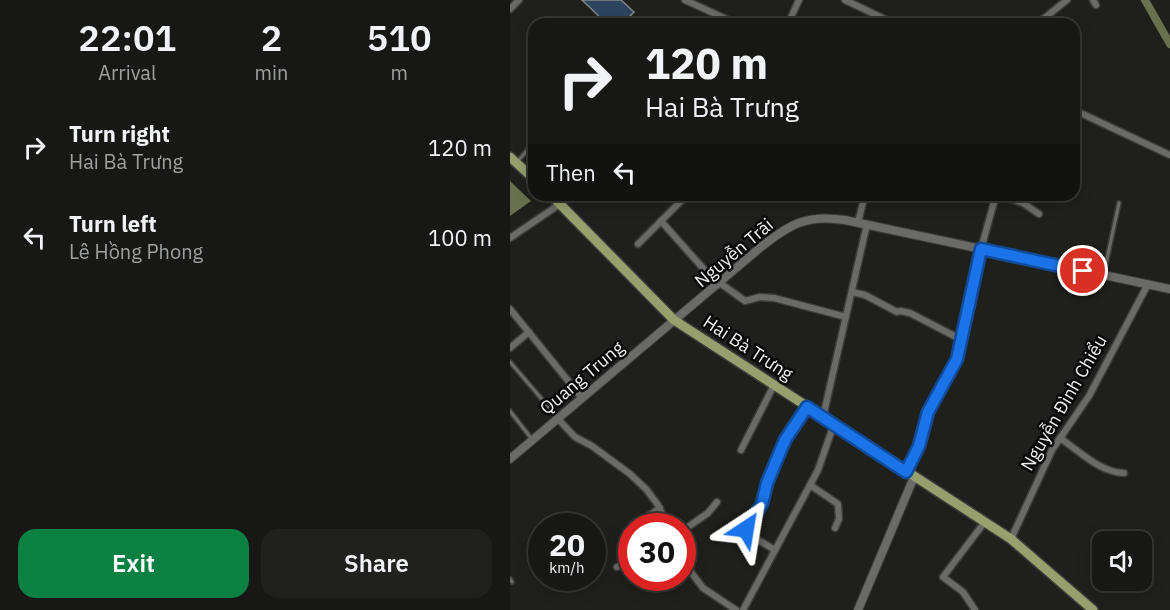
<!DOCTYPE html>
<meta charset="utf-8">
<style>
:root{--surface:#171815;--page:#20211e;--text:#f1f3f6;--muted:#9ea0a0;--line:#363734;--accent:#0b8043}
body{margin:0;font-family:"IBM Plex Sans",sans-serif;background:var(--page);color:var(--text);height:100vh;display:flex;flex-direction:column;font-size:22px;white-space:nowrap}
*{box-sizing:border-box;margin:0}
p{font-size:20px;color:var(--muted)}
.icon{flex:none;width:33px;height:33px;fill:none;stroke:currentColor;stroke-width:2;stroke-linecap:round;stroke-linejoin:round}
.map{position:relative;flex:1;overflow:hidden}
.side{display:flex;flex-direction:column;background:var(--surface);width:510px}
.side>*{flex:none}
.top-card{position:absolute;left:18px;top:18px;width:552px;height:183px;border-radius:18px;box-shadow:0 3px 15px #0003,0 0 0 2px var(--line);background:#171815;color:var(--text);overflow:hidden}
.buttons{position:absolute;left:582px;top:531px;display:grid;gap:12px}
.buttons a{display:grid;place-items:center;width:60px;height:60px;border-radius:12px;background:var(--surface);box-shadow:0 3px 15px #0003,0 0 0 2px var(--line);font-size:30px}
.speed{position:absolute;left:18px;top:513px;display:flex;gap:12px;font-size:30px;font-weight:700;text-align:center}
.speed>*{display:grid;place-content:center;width:78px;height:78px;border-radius:50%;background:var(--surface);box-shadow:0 3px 15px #0003,0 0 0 2px var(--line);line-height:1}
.speed small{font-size:15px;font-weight:400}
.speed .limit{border:9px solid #d22;background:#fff;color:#111}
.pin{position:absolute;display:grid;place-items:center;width:51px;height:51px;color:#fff;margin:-26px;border:3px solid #fff;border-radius:50%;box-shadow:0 2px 6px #0007}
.me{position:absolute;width:66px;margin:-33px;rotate:33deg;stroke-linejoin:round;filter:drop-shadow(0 0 4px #0008)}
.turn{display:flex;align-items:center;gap:21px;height:126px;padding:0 18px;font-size:27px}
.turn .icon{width:78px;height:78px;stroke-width:2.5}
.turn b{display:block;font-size:42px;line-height:51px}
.then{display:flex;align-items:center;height:57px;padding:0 18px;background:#0003;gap:12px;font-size:22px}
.eta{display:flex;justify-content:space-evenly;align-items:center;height:102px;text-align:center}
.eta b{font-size:36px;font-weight:600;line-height:42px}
.button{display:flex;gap:12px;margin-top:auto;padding:12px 18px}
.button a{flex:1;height:69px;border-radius:18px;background:var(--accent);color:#fff;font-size:24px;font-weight:600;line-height:69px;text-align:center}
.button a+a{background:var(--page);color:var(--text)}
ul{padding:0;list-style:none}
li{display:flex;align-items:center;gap:18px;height:90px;padding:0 18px}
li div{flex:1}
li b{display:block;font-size:22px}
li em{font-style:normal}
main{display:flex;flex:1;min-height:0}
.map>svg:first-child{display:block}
.water{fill:#69704d}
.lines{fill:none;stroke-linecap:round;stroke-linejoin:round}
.canal{stroke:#69704d;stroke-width:8}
.building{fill:#2c445e;stroke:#83878b;stroke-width:1.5}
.service-casing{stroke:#3c3d3a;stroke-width:6}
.minor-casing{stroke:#3c3d3a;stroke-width:9}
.tertiary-casing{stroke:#3c3d3a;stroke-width:10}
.primary-casing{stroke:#3c3d3a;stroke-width:12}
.service{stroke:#6a6b67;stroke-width:3}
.minor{stroke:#6a6b67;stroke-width:6}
.tertiary{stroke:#6a6b67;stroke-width:8}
.primary{stroke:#969f6d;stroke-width:9}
.route-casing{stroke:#114b97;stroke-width:15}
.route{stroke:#1a73e8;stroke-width:10}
.labels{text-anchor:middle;stroke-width:5;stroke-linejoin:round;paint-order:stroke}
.street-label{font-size:18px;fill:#f1f1ee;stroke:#090a08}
</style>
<main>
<section class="side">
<div class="eta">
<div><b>22:01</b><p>Arrival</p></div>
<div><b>2</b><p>min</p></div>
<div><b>510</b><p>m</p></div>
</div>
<ul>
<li><svg class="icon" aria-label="right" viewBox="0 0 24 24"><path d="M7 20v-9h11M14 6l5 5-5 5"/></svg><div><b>Turn right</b><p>Hai Bà Trưng</p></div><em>120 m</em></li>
<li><svg class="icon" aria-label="left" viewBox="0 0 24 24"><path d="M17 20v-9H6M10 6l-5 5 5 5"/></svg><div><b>Turn left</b><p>Lê Hồng Phong</p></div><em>100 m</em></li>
</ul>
<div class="button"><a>Exit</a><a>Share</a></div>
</section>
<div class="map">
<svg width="660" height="610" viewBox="0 0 660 610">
<rect width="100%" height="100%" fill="#1f201c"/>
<polygon class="water" points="0,181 21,201 0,216"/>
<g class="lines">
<polyline class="canal" points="635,0 660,44"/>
</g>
<polygon class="building" points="72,0 111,0 124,12 112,24 97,24"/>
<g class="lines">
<defs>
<g id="service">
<polyline points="8,161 24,142"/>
<polyline points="594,273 609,203"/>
<polyline points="0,362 48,418"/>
<polyline points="0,411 21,438"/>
<polyline points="0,579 2,582"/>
</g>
<g id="minor">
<polyline points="175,0 227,24"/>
<polyline points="335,0 385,24"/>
<polyline points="583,0 586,5"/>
<polyline points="0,9 9,0"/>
<polyline points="278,24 289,0"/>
<polyline points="527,24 557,0"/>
<polyline points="564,110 660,155"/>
<polyline points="489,195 513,203 529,214"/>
<polyline points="151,221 208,285"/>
<polyline points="348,222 355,195"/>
<polyline points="0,238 50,204"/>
<polyline points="128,244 177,195"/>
<polyline points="210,283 235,301 250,297 264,298 336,317"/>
<polyline points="342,292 355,295 387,312 390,311 400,313 452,340"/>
<polyline points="0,309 72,398"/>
<polyline points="0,348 19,332"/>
<polyline points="313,417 357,224"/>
<polyline points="48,419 65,437 82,446 120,474 136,489 148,505 158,526"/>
<path d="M550,438C569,451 591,473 614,473"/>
<polyline points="231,450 264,385"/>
<polyline points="396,472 409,446 418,413 447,359 471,249 486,195"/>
<polyline points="300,485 328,504 329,519 325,528"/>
<polyline points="124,526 150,508"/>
<polyline points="122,530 122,539"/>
<polyline points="172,531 198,513 207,502"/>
<polyline points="501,539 542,450 579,396 638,284"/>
<polyline points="265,550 240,535 236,529 252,504 257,483 275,440 297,407"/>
<polyline points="172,560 193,588 226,610"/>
<polyline points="107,567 122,560"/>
<polyline points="233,610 308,470 324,424"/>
<polyline points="465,610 453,592 433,577 474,523"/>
</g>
<g id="tertiary">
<path d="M0,459L251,247C280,224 297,214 335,220L660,289"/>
<polyline points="348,610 404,477"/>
</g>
<g id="primary">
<polyline points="0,157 24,179"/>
<polyline points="41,195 164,320 501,539 583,610"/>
</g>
</defs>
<use href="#service" class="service-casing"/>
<use href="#minor" class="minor-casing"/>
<use href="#tertiary" class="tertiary-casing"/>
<use href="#primary" class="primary-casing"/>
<use href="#service" class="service"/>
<use href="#minor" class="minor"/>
<use href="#tertiary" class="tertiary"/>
<use href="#primary" class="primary"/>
</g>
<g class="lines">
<defs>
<polyline id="route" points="236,529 252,504 257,483 275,440 297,407 396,472 409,446 418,412 447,359 471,249 573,271"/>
</defs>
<use href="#route" class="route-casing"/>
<use href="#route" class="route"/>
</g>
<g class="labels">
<g class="street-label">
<text transform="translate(224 253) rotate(-40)" y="6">Nguyễn Trãi</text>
<text transform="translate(238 348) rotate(33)" y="6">Hai Bà Trưng</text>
<text transform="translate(72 378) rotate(-40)" y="6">Quang Trung</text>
<text transform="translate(554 403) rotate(-60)" y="6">Nguyễn Đình Chiểu</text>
</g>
</g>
</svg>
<div class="buttons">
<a><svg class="icon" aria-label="sound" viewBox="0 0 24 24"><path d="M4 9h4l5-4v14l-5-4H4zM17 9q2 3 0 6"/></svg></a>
</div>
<div class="speed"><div>20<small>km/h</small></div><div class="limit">30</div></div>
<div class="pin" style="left:573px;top:271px;background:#d93025"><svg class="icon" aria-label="arrive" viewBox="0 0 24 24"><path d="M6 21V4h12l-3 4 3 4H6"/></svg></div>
<svg class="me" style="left:236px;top:529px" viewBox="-20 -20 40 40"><path d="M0-17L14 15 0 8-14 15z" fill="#1a73e8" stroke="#fff" stroke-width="4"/></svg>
<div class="top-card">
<div class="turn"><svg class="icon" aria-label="right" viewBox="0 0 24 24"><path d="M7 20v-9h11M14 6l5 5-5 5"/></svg><div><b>120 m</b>Hai Bà Trưng</div></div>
<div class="then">Then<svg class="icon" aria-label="left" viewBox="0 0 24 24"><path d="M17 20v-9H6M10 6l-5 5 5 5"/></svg></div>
</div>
</div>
</main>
